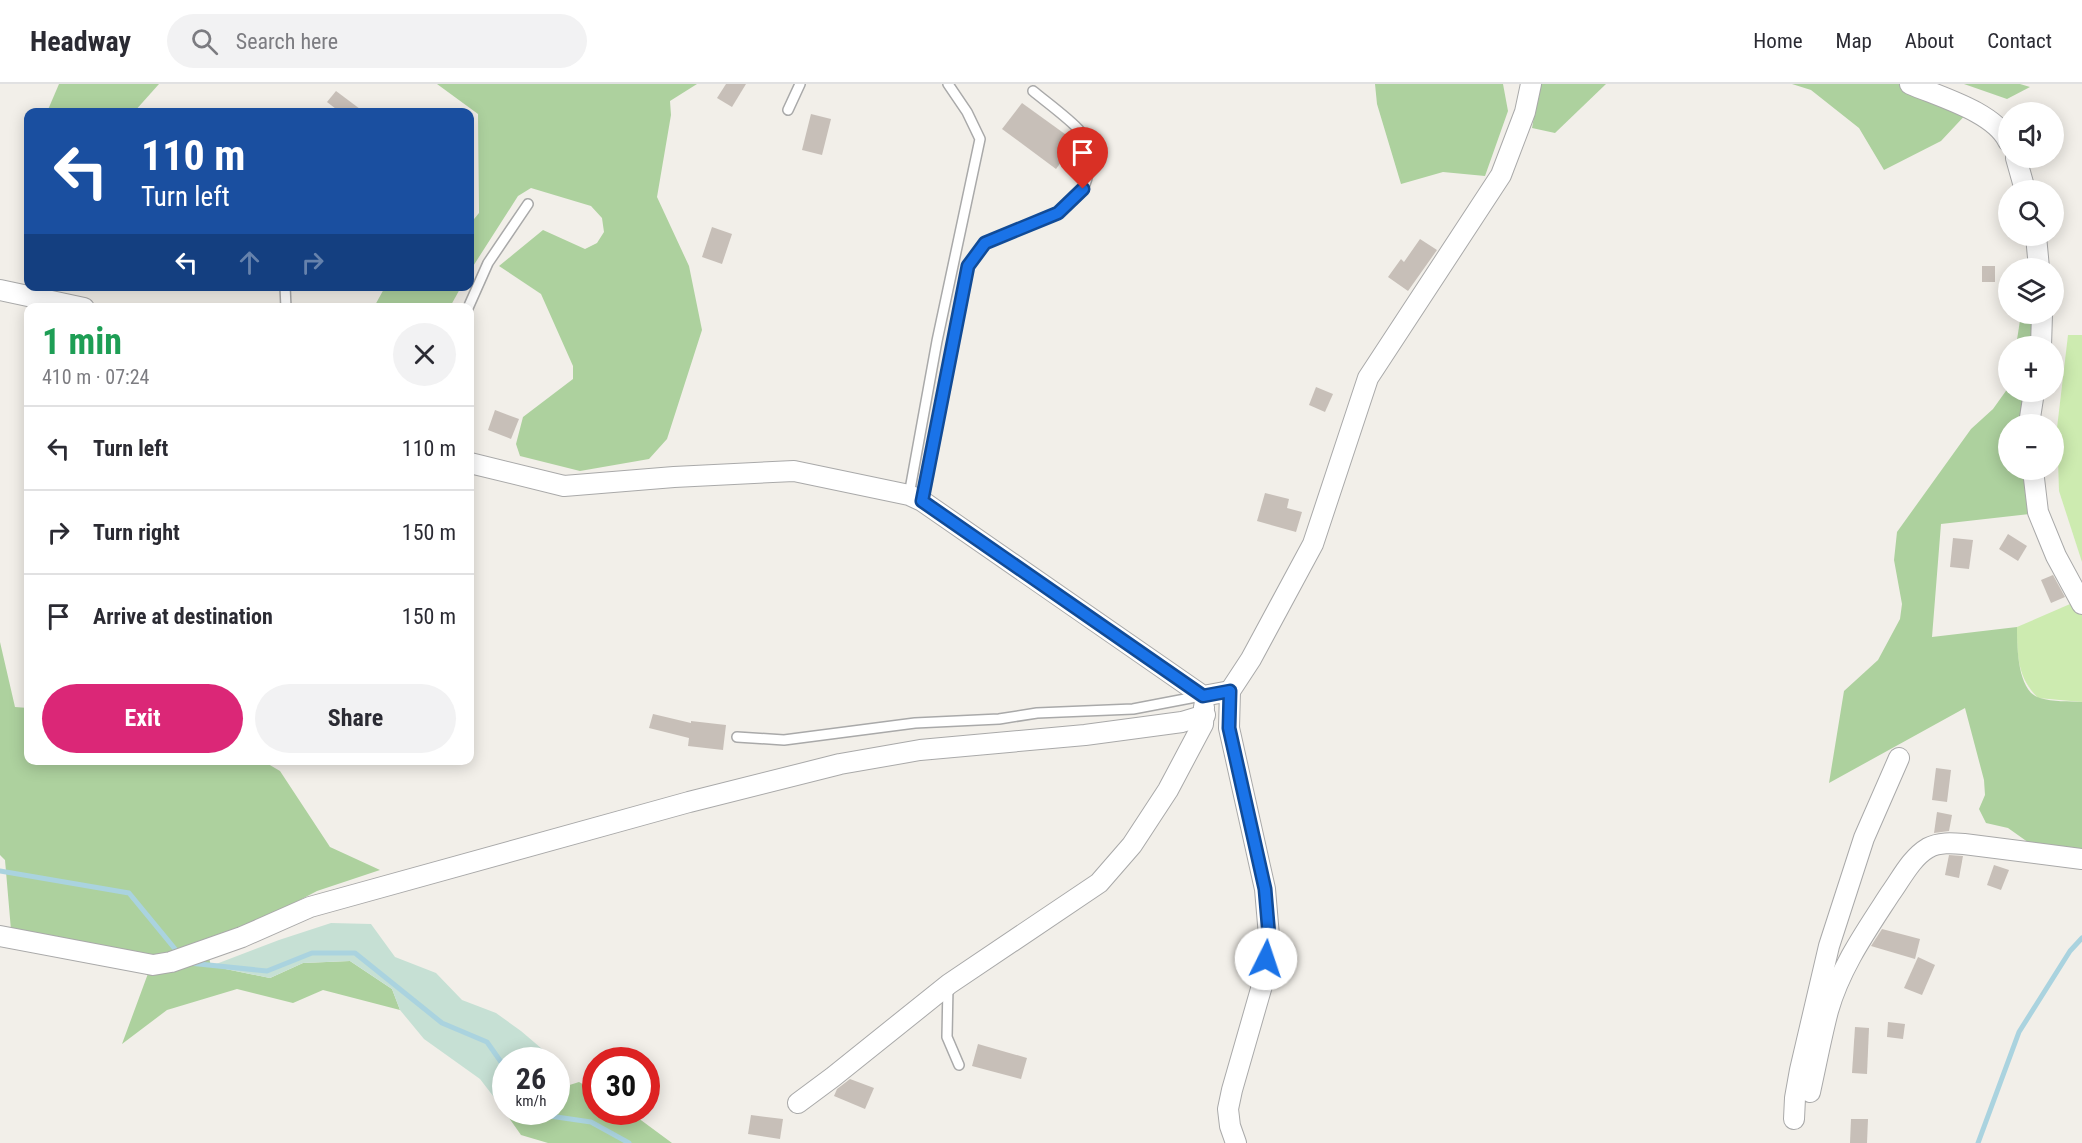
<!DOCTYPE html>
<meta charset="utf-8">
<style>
:root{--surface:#fff;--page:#f2f2f3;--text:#2b2b33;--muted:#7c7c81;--line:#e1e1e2;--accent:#db2777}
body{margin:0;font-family:"Roboto Condensed",sans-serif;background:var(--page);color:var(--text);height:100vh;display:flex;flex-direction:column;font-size:22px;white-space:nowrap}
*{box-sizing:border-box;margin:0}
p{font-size:20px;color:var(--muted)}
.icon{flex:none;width:33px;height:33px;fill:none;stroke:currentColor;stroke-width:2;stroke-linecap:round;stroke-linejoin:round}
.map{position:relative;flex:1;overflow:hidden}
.side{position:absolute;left:24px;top:219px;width:450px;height:462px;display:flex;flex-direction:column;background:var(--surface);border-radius:12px;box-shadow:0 3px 15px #0003}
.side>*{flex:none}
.top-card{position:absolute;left:24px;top:24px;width:450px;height:183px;border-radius:12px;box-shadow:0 3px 15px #0003;background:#1a4fa0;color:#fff;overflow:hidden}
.controls{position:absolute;left:1998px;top:18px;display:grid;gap:12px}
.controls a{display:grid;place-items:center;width:66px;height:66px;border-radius:50%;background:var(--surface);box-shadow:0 3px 15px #0003;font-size:30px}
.speed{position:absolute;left:492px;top:963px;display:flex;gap:12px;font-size:30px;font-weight:700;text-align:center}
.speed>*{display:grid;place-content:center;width:78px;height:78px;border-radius:50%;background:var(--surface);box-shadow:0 3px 15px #0003;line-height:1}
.speed small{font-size:15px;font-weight:400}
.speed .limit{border:9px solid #d22;background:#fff;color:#111}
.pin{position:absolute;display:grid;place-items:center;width:51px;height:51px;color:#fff;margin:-62px -26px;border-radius:50% 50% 50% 0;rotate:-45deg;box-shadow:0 0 6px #0007}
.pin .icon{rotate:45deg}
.me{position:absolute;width:66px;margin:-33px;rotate:4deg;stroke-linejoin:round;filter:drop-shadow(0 0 4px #0008)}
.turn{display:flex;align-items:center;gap:21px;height:126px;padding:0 18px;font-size:27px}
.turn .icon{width:78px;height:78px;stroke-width:2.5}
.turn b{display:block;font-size:42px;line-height:51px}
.lanes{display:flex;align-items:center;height:57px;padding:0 18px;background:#0003;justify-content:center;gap:30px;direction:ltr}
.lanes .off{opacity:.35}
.round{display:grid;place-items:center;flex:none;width:63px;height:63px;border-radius:32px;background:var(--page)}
.head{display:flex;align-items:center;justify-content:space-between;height:102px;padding:0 18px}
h1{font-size:36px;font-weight:700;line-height:45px;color:#1e9e55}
.action{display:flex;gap:12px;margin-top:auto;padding:12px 18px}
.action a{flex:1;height:69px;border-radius:36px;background:var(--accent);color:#fff;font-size:24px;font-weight:700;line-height:69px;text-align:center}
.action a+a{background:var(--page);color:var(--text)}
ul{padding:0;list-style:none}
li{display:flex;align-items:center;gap:18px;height:84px;padding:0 18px;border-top:2px solid var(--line)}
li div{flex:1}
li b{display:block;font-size:22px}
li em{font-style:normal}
header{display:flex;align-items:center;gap:36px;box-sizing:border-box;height:84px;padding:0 30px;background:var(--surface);border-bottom:2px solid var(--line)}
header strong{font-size:28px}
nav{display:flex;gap:33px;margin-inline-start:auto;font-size:21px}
.search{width:420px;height:54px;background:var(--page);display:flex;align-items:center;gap:15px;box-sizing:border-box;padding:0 21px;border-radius:33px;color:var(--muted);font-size:22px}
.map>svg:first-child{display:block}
.grass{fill:#cdebb0}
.forest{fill:#add19e}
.wetland{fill:#c6e0d4}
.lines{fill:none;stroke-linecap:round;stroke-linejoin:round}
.stream{stroke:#aad3df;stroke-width:5}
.building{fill:#c7bfb8}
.service-casing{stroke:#a9a9a9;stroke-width:12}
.minor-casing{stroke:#a9a9a9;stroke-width:22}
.service{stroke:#fff;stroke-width:9}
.minor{stroke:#fff;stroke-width:20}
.route-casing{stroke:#114b97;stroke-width:15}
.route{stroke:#1a73e8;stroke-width:10}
</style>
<header>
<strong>Headway</strong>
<div class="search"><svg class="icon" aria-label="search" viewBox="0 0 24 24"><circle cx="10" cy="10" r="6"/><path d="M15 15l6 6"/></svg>Search here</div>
<nav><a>Home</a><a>Map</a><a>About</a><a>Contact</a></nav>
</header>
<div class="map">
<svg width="2082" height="1059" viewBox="0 0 2082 1059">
<rect width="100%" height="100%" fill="#f2efe9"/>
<g class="grass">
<polygon points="2068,251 2082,251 2082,478 2059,407 2057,344"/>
<path d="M2077,517L2082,526V618L2038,614C2017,593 2017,571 2017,543Z"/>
</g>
<g class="forest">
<polygon points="59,0 159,0 134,28 47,28"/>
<polygon points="437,0 697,0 670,17 671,31 657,113 689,182 702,246 667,355 649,375 580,387 520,372 516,360 523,333 573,295 573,282 541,210 499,182 543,146 585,165 597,159 604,148 602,134 591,122 531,104 518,112 470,187 470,140 479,129 478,30"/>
<polygon points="1375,0 1503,0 1508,27 1485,92 1443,88 1401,100 1377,20"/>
<polygon points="1540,0 1606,0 1555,49 1532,44"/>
<polygon points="1792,0 1899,0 1902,3 1970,26 1941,57 1884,86 1859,44 1811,6"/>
<polygon points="1964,0 2020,0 2030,3 2007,15"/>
<polygon points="385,203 385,202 461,203 450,223 374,223"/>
<polygon points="2021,230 2044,230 2041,262 2016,262"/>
<path d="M2008,304V308H2037L2034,340H2008V386H2035L2038,429L1941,440L1932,553L2017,543C2017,561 2017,608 2040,614C2053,618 2069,617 2082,618V768L2032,761L2008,744L1986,739L1979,725L1985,711L1984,696L1965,624L1829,699L1844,607L1878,576L1900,535L1902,520L1894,476L1897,448L1971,345L1993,325Z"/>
<polygon points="0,558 15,623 28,624 28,676 263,677 280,687 330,763 380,786 317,807 239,848 206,862 211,882 270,894 303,879 350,877 392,905 400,926 323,906 293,919 237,905 167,926 122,960 153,876 11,846 5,776 0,771"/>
<polygon points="579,998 595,1007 596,1028 630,1028 672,1059 548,1059 521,1051 500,1021 505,1020 506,1028 556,1028 557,1005"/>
</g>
<polygon class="wetland" points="331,839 371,840 395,873 436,889 462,916 496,929 521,947 555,976 506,976 505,1020 500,1021 480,995 424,955 400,926 392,905 350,877 303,879 270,894 211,882 279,856"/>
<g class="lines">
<g class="stream">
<polyline points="0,787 129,809 180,871"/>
<polyline points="189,879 267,887 312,869 355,869 442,939 487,958 506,985"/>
<polyline points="535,1028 536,1030 591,1038 629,1059"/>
<polyline points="1978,1059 2019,948 2070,867 2082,854"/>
</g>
</g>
<g class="building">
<polygon points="726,0 746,0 732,23 717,14"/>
<polygon points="336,7 364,28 340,28 327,18"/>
<polygon points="1022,19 1076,58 1056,85 1002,45"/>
<polygon points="811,30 831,35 822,71 802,66"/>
<polygon points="712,143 732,150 722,180 702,173"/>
<polygon points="1420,155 1437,166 1408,207 1388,193 1401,175 1404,178"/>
<rect x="1982" y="182" width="13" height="16"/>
<polygon points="1316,303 1333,310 1325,328 1309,321"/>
<polygon points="495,326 519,335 511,355 488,346"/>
<polygon points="1265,409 1289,415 1287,424 1302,428 1296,448 1257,437"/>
<polygon points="2008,450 2027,462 2018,477 1999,465"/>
<polygon points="1953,454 1973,456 1969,485 1950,483"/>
<polygon points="2053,491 2065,513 2051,519 2041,496"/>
<polygon points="653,630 691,639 691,637 726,641 723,666 688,662 689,654 649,644"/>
<polygon points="1936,684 1951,686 1947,718 1932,716"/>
<polygon points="1937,728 1952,731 1949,747 1934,749"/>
<polygon points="1949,771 1963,772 1959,794 1945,791"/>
<polygon points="1994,781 2009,786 2001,806 1987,801"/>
<polygon points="1882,845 1920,855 1915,875 1871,862"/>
<polygon points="1918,873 1935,881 1922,911 1904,904"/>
<polygon points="1888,938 1905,940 1903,955 1887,953"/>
<polygon points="1855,943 1869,944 1867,990 1852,989"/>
<polygon points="978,960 1027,974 1021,995 972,982"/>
<polygon points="850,995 874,1004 865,1025 834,1012 837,1005"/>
<polygon points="751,1031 783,1035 780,1055 748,1050"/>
<polygon points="1851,1035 1868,1035 1867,1059 1850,1059"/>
</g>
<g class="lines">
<defs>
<g id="service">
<polyline points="788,26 800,0"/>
<polyline points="285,202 286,224"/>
<polyline points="468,224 488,179 528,120"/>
<polyline points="909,411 937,257 980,55 967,28 948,0"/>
<path d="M922,417L968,182L985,159L1058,129C1066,123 1076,114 1082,106C1092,91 1090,61 1080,47C1071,36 1045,17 1033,7"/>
<polyline points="737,653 784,656 915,639 999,635 1037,629 1133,625 1201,612"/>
<polyline points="948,902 947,953 959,981"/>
</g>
<g id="minor">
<path d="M1910,0C1940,13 1994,28 2008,57"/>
<polyline points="2016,74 2025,106"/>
<polyline points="2036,152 2039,184"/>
<polyline points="0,206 84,224"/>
<polyline points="2041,262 2042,230"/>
<polyline points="2029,340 2034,308"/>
<polyline points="470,379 564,402 674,393 794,387 909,411 922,417 1203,612 1230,607"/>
<polyline points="2033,386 2038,428 2056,472 2082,520"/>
<polyline points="0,852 153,881 171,878 242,853 310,823 689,718 840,680 920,666 1085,651 1182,638 1205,631"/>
<path d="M1810,1008C1816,981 1821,954 1828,927C1840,884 1866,847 1890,810C1901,795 1911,774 1928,764C1939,758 1952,759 1964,760L2082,775"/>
<polyline points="798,1019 833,993 949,900 1099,799 1132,761 1168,706 1203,640 1204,623"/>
<polyline points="1794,1035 1795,1014 1800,986 1829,862 1864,754 1899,674"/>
<polyline points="1236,1059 1230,1042 1228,1025 1232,1006 1263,898 1269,852 1265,805 1229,644 1230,607 1251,575 1313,460 1368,294 1501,91 1525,28 1531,0"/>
</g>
</defs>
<use href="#service" class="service-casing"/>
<use href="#minor" class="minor-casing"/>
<use href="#service" class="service"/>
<use href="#minor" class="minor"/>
</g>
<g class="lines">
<defs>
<polyline id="route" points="1083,105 1058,129 985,159 968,182 922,417 1203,612 1230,607 1229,644 1265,805 1269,852 1266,875"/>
</defs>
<use href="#route" class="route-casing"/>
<use href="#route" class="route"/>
</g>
</svg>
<div class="controls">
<a><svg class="icon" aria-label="sound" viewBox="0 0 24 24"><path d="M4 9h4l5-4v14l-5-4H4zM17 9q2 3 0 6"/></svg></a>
<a><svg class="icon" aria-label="search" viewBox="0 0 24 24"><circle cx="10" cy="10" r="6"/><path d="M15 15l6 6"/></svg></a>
<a><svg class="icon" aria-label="layers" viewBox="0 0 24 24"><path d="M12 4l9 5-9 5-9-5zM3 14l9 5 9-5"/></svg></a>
<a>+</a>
<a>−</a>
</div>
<div class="speed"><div>26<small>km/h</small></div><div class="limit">30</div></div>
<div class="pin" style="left:1083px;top:105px;background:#d93025"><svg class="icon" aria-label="arrive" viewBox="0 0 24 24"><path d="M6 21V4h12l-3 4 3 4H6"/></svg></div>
<svg class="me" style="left:1266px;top:875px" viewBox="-20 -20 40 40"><circle r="19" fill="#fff"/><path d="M0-13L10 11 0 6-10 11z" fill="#1a73e8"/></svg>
<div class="top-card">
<div class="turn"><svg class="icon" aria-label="left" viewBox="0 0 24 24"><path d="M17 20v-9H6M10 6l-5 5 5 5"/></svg><div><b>110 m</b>Turn left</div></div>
<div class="lanes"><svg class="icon" aria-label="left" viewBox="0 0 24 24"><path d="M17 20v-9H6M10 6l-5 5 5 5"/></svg><svg class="icon off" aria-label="ahead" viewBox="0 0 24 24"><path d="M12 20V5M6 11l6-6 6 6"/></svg><svg class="icon off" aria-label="right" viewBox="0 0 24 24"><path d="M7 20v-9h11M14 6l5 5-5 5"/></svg></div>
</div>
<section class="side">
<div class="head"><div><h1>1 min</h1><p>410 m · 07:24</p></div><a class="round"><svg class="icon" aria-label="close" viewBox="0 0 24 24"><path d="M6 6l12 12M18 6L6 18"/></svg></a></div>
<ul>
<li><svg class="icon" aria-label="left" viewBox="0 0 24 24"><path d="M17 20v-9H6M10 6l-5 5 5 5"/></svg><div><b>Turn left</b></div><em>110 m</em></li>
<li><svg class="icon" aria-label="right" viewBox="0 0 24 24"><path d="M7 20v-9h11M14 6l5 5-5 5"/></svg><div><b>Turn right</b></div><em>150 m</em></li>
<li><svg class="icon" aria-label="arrive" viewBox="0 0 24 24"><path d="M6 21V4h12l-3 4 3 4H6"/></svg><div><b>Arrive at destination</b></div><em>150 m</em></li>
</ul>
<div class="action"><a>Exit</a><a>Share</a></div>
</section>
</div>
